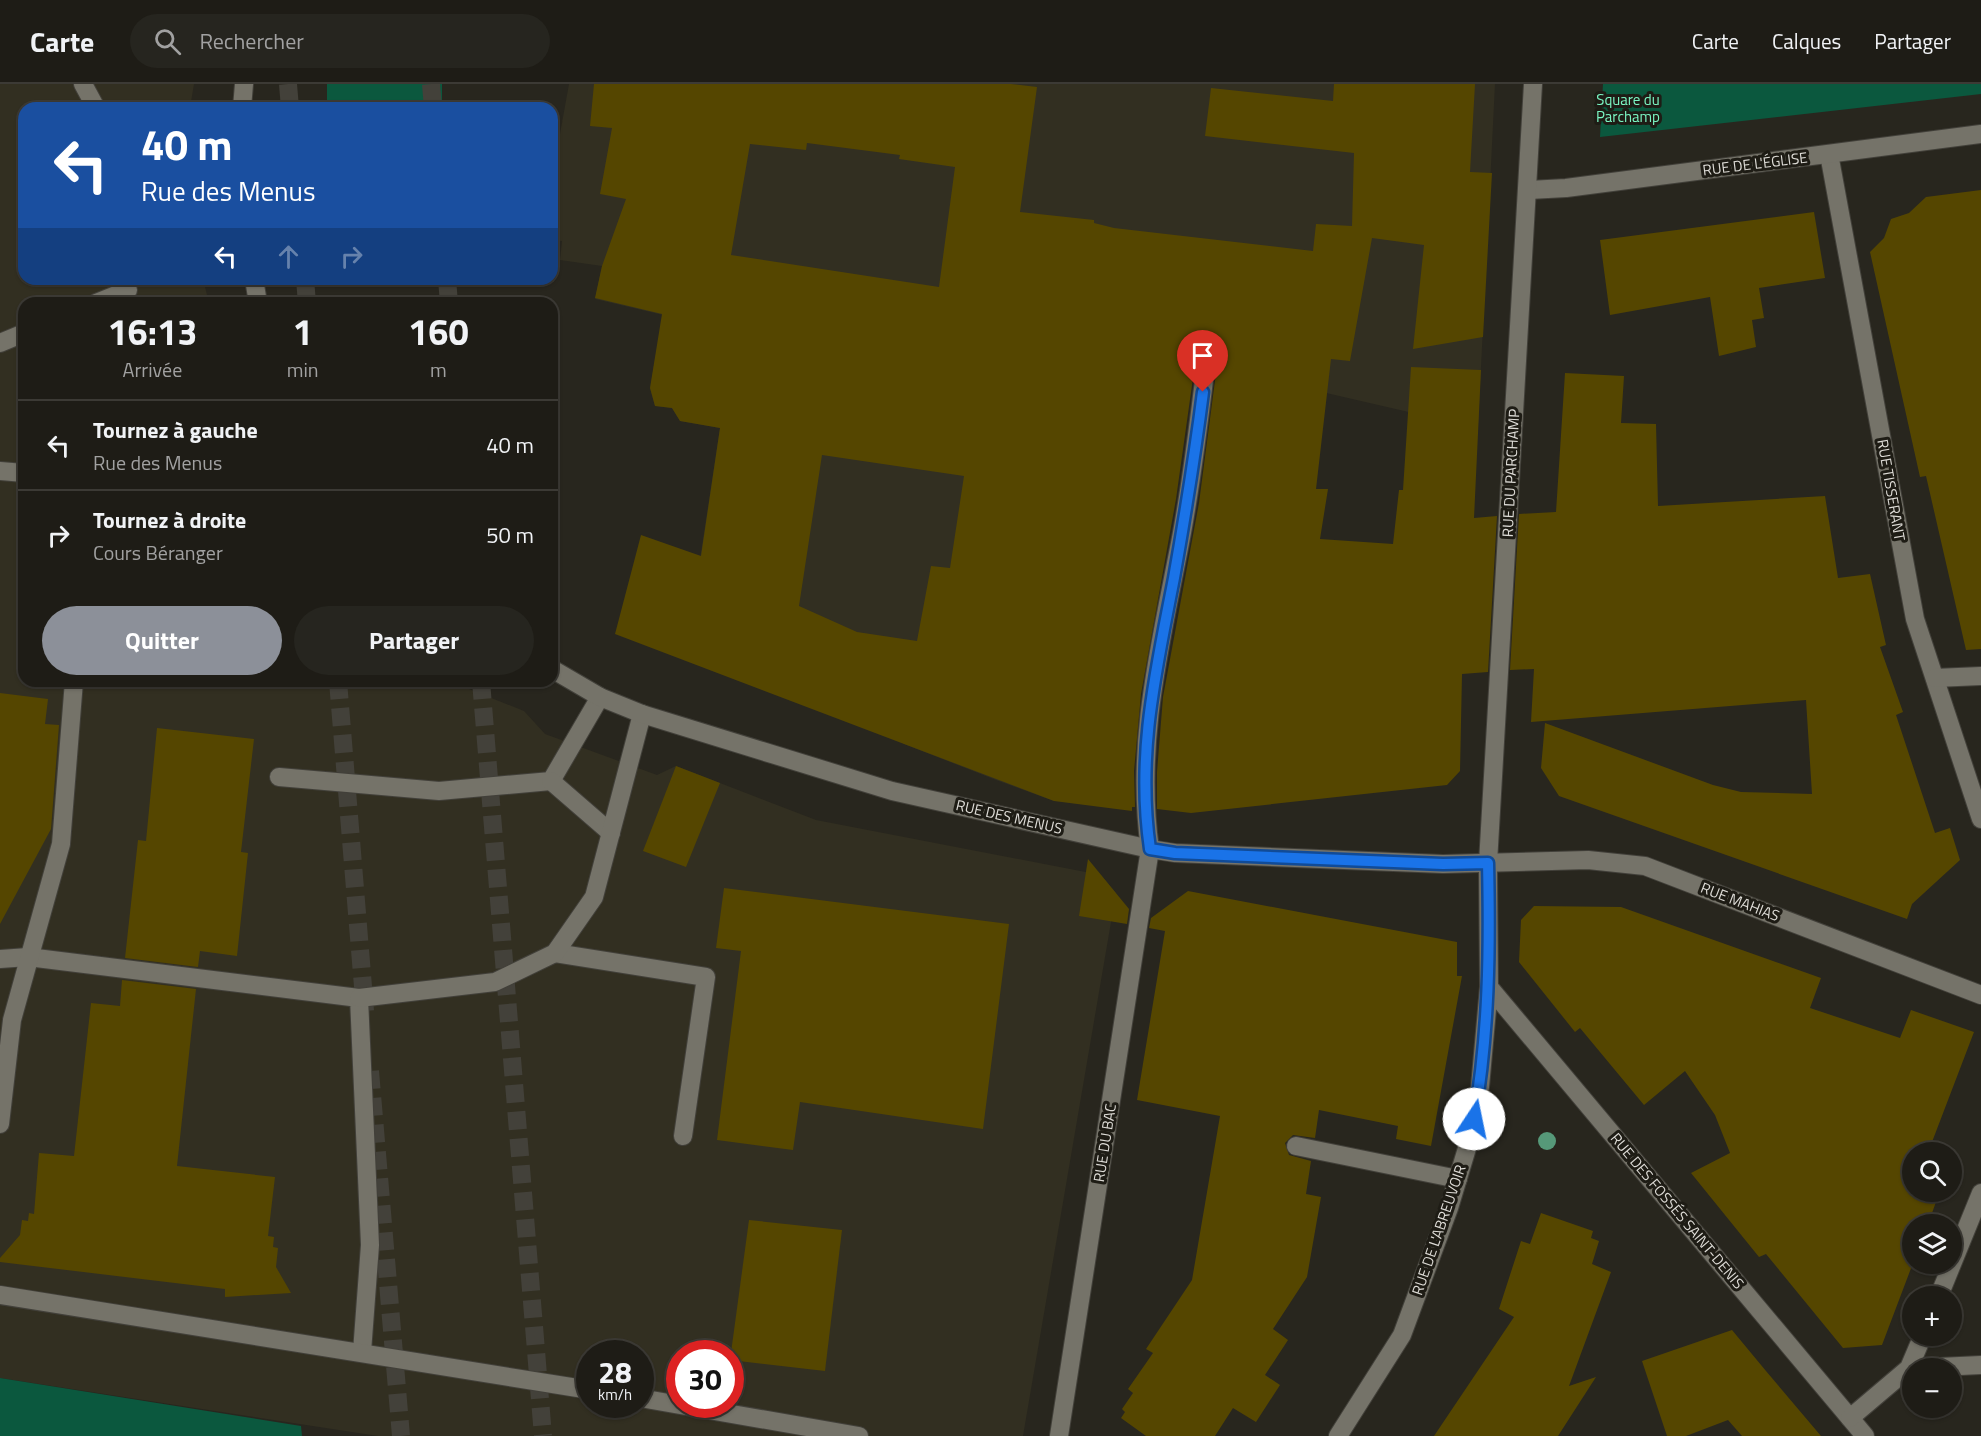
<!DOCTYPE html>
<html lang="fr">
<meta charset="utf-8">
<style>
:root{--surface:#1e1c16;--page:#26251f;--text:#f1f3f6;--muted:#a1a1a1;--line:#3c3a35;--accent:#8c9099}
body{margin:0;font-family:"Titillium Web",sans-serif;background:var(--page);color:var(--text);height:100vh;display:flex;flex-direction:column;font-size:22px;white-space:nowrap}
*{box-sizing:border-box;margin:0}
p{font-size:20px;color:var(--muted)}
.icon{flex:none;width:33px;height:33px;fill:none;stroke:currentColor;stroke-width:2;stroke-linecap:round;stroke-linejoin:round}
.map{position:relative;flex:1;overflow:hidden}
.drawer{position:absolute;left:18px;top:213px;width:540px;height:390px;display:flex;flex-direction:column;background:var(--surface);border-radius:18px;box-shadow:0 2px 4px #0004,0 0 0 2px var(--line)}
.drawer>*{flex:none}
.top-card{position:absolute;left:18px;top:18px;width:540px;height:183px;border-radius:18px;box-shadow:0 2px 4px #0004,0 0 0 2px var(--line);background:#1a4fa0;color:#fff;overflow:hidden}
.fabs{position:absolute;left:1902px;top:1058px;display:grid;gap:12px}
.fabs a{display:grid;place-items:center;width:60px;height:60px;border-radius:50%;background:var(--surface);box-shadow:0 2px 4px #0004,0 0 0 2px var(--line);font-size:30px}
.speed{position:absolute;left:576px;top:1256px;display:flex;gap:12px;font-size:30px;font-weight:700;text-align:center}
.speed>*{display:grid;place-content:center;width:78px;height:78px;border-radius:50%;background:var(--surface);box-shadow:0 2px 4px #0004,0 0 0 2px var(--line);line-height:1}
.speed small{font-size:15px;font-weight:400}
.speed .limit{border:9px solid #d22;background:#fff;color:#111}
.pin{position:absolute;display:grid;place-items:center;width:51px;height:51px;color:#fff;margin:-62px -26px;border-radius:50% 50% 50% 0;rotate:-45deg;box-shadow:0 0 6px #0007}
.pin .icon{rotate:45deg}
.me{position:absolute;width:66px;margin:-33px;rotate:11deg;stroke-linejoin:round;filter:drop-shadow(0 0 4px #0008)}
.turn{display:flex;align-items:center;gap:21px;height:126px;padding:0 24px;font-size:27px}
.turn .icon{width:78px;height:78px;stroke-width:2.5}
.turn b{display:block;font-size:42px;line-height:51px}
.lanes{display:flex;align-items:center;height:57px;padding:0 24px;background:#0003;justify-content:center;gap:30px;direction:ltr}
.lanes .off{opacity:.35}
.eta{display:flex;justify-content:space-evenly;align-items:center;height:102px;text-align:center}
.eta b{font-size:36px;font-weight:700;line-height:42px}
.action{display:flex;gap:12px;margin-top:auto;padding:12px 24px}
.action a{flex:1;height:69px;border-radius:36px;background:var(--accent);color:#fff;font-size:24px;font-weight:700;line-height:69px;text-align:center}
.action a+a{background:var(--page);color:var(--text)}
ul{padding:0;list-style:none}
li{display:flex;align-items:center;gap:18px;height:90px;padding:0 24px;border-top:2px solid var(--line)}
li div{flex:1}
li b{display:block;font-size:22px}
li em{font-style:normal}
header{display:flex;align-items:center;gap:36px;box-sizing:border-box;height:84px;padding:0 30px;background:var(--surface);border-bottom:2px solid var(--line)}
header strong{font-size:28px}
nav{display:flex;gap:33px;margin-inline-start:auto;font-size:21px}
.search{width:420px;height:54px;background:var(--page);display:flex;align-items:center;gap:15px;box-sizing:border-box;padding:0 21px;border-radius:33px;color:var(--muted);font-size:22px}
.map>svg:first-child{display:block}
.built{fill:#322f21;fill-rule:evenodd}
.green{fill:#0b583e}
.building{fill:#554600;fill-rule:evenodd}
.lines{fill:none;stroke-linecap:round;stroke-linejoin:round}
.highway-tunnel{stroke:#43413a;stroke-width:18;stroke-dasharray:18 9;stroke-linecap:butt}
.lane-casing{stroke:#42403a;stroke-width:20}
.street-casing{stroke:#42403a;stroke-width:20}
.lane{stroke:#757369;stroke-width:18}
.street{stroke:#757369;stroke-width:18}
.tree{fill:#569979}
.route-casing{stroke:#114b97;stroke-width:15}
.route{stroke:#1a73e8;stroke-width:10}
.labels{text-anchor:middle;stroke-width:6;stroke-linejoin:round;paint-order:stroke}
.park-label{font-size:15px;fill:#7bf7c4;stroke:#1e1c15}
.street-label{font-size:15px;fill:#dedcd7;stroke:#1e1c15}
</style>
<header>
<strong>Carte</strong>
<div class="search"><svg class="icon" aria-label="search" viewBox="0 0 24 24"><circle cx="10" cy="10" r="6"/><path d="M15 15l6 6"/></svg>Rechercher</div>
<nav><a>Carte</a><a>Calques</a><a>Partager</a></nav>
</header>
<div class="map">
<svg width="1981" height="1352" viewBox="0 0 1981 1352">
<rect width="100%" height="100%" fill="#28261e"/>
<g class="built">
<path d="M0,0H194L190,24H24V195H203L209,219H24V597H472L469,605L524,627L545,650L657,691L676,682L816,736L1101,791L1116,809L1023,1352H378L0,1294ZM590,1269H640V1320H590ZM680,1269H730V1320H680Z"/>
<polygon points="569,0 1495,0 1478,344 1248,291 1198,284 1137,280 1054,717 996,696 904,660 700,475 720,344 680,337 672,324 655,322 650,304 663,231 595,215 602,182 560,176 562,157 552,156 552,94"/>
</g>
<g class="green">
<rect x="327" y="0" width="115" height="24"/>
<polygon points="1603,0 1981,0 1981,10 1600,53"/>
<polygon points="0,1294 301,1342 302,1352 0,1352"/>
</g>
<g class="building">
<path d="M594,0H1011L1037,3L1020,128L1094,136V139L1114,144L1313,167L1316,140L1352,142L1354,69L1205,52L1211,4L1333,17L1334,0H1475L1470,88L1492,89L1483,253L1413,265L1424,161L1372,154L1350,277L1331,275L1316,405H1328L1320,455L1393,460L1399,406H1403L1411,283L1481,286L1474,434L1497,432L1488,588L1462,590L1460,687L1447,701L1191,729L1157,725V688L1163,613L1199,419L1216,289L1215,283L1207,277L1200,278L1194,287L1176,415L1141,610L1134,687L1135,723H1132V727L1054,717L615,550L641,451L701,472L720,344L680,337L672,324L655,322L650,304L662,230L595,214L602,182L626,115L600,110L612,44L590,42ZM807,59L900,71L899,75L955,83L939,203L731,171L750,60L806,66ZM822,371L964,392L950,484L931,482L917,557L857,548L799,522Z"/>
<polygon points="1981,106 1981,565 1966,566 1926,392 1920,393 1870,168 1884,154 1891,135 1909,129 1926,113"/>
<polygon points="1814,128 1825,194 1759,204 1764,234 1752,236 1756,263 1719,272 1710,213 1610,231 1600,156"/>
<polygon points="1565,289 1624,292 1621,339 1656,340 1658,422 1825,412 1838,494 1870,490 1886,561 1880,563 1903,628 1896,631 1935,749 1950,744 1960,776 1912,820 1907,835 1559,712 1541,684 1545,639 1713,701 1741,708 1812,710 1806,616 1531,638 1534,585 1510,586 1519,430 1556,428"/>
<polygon points="0,609 48,615 45,640 59,641 51,745 0,840"/>
<polygon points="157,644 254,655 241,768 248,769 237,872 200,867 198,883 125,874 138,756 146,757"/>
<polygon points="676,682 720,699 686,783 643,767"/>
<polygon points="1088,775 1129,825 1127,840 1079,832"/>
<polygon points="724,804 1009,840 983,1045 800,1018 793,1066 717,1056 741,867 716,864"/>
<polygon points="1188,807 1457,858 1457,892 1462,892 1431,1062 1396,1055 1398,1042 1319,1026 1315,1054 1293,1051 1285,1059 1289,1071 1311,1077 1306,1110 1321,1113 1307,1193 1273,1245 1288,1256 1265,1291 1280,1301 1256,1338 1233,1324 1215,1352 1146,1352 1121,1334 1125,1328 1122,1325 1133,1309 1128,1305 1153,1269 1146,1265 1192,1196 1220,1032 1137,1016 1165,847 1149,844 1151,834"/>
<polygon points="1534,822 1621,823 1821,894 1810,924 1900,954 1911,926 1974,948 1932,1058 1931,1067 1934,1068 1912,1068 1912,1107 1940,1107 1928,1140 1912,1140 1913,1179 1882,1261 1843,1264 1766,1170 1759,1173 1691,1089 1730,1069 1715,1031 1685,987 1644,1021 1580,944 1575,948 1519,878 1521,836"/>
<polygon points="122,896 196,905 177,1082 275,1093 268,1152 274,1153 273,1163 278,1164 276,1183 291,1209 225,1213 225,1205 0,1178 0,1174 20,1151 22,1136 28,1137 29,1129 34,1130 39,1069 74,1072 91,919 120,922"/>
<polygon points="1541,1129 1593,1147 1591,1154 1599,1157 1592,1180 1611,1188 1569,1302 1596,1293 1558,1352 1434,1352 1514,1233 1499,1225 1521,1157 1530,1160"/>
<polygon points="749,1136 842,1146 825,1287 730,1276"/>
<polygon points="1732,1246 1766,1287 1821,1352 1742,1352 1728,1336 1686,1352 1667,1352 1642,1277"/>
</g>
<g class="lines">
<g class="highway-tunnel">
<polyline points="288,0 290,24"/>
<polyline points="431,0 433,24"/>
<polyline points="305,195 307,219"/>
<polyline points="447,195 449,219"/>
<polyline points="338,597 365,927"/>
<polyline points="481,597 543,1352"/>
<polyline points="370,987 401,1352"/>
</g>
<defs>
<g id="lane">
<polyline points="83,0 96,24"/>
<polyline points="96,219 128,206"/>
<polyline points="0,259 24,249"/>
<polyline points="0,387 24,389"/>
<polyline points="279,693 439,707 551,697 600,613"/>
<polyline points="551,697 611,749"/>
<path d="M1150,765C1135,660 1160,562 1180,459C1191,403 1198,346 1205,288"/>
<polyline points="555,869 706,893 683,1052"/>
<polyline points="0,875 28,873 359,914 370,1161 362,1268"/>
<polyline points="359,914 495,898 555,869 594,813 642,630"/>
<polyline points="0,1040 12,936 61,760 74,597"/>
<polyline points="1296,1062 1458,1095"/>
<polyline points="0,1211 590,1306"/>
<polyline points="640,1314 859,1352"/>
</g>
<g id="street">
<polyline points="242,24 244,0"/>
<polyline points="1829,70 1915,535 1981,735"/>
<polyline points="1529,106 1566,104 1981,50"/>
<polyline points="254,195 258,219"/>
<polyline points="552,585 600,613 642,630 892,707 1150,765 1175,769 1443,780 1588,776 1645,782 1981,911"/>
<polyline points="1935,594 1981,592"/>
<polyline points="1489,903 1865,1352"/>
<polyline points="1939,1212 1981,1109"/>
<polyline points="1918,1284 1981,1281"/>
<polyline points="1850,1334 1909,1284 1923,1251"/>
<polyline points="1059,1352 1150,765"/>
<polyline points="1338,1352 1402,1251 1449,1124 1471,1051 1480,1003 1489,903 1488,779 1533,0"/>
</g>
</defs>
<use href="#lane" class="lane-casing"/>
<use href="#street" class="street-casing"/>
<use href="#lane" class="lane"/>
<use href="#street" class="street"/>
</g>
<circle class="tree" cx="1547" cy="1057" r="9"/>
<g class="lines">
<defs>
<path id="route" d="M1203,308C1195,371 1185,432 1174,494C1156,587 1136,669 1150,765L1175,769L1443,780L1488,779C1490,865 1489,950 1474,1035"/>
</defs>
<use href="#route" class="route-casing"/>
<use href="#route" class="route"/>
</g>
<g class="labels">
<g class="park-label">
<text x="1628" y="21">Square du<tspan x="1628" dy="17">Parchamp</tspan></text>
</g>
<g class="street-label">
<text transform="translate(1755 80) rotate(-7)" y="5">RUE DE L'ÉGLISE</text>
<text transform="translate(1511 389) rotate(-87)" y="5">RUE DU PARCHAMP</text>
<text transform="translate(1891 406) rotate(80)" y="5">RUE TISSERANT</text>
<text transform="translate(1009 733) rotate(13)" y="5">RUE DES MENUS</text>
<text transform="translate(1740 818) rotate(21)" y="5">RUE MAHIAS</text>
<text transform="translate(1105 1059) rotate(-81)" y="5">RUE DU BAC</text>
<text transform="translate(1677 1127) rotate(50)" y="5">RUE DES FOSSÉS SAINT-DENIS</text>
<text transform="translate(1439 1146) rotate(-71)" y="5">RUE DE L'ABREUVOIR</text>
</g>
</g>
</svg>
<div class="fabs">
<a><svg class="icon" aria-label="search" viewBox="0 0 24 24"><circle cx="10" cy="10" r="6"/><path d="M15 15l6 6"/></svg></a>
<a><svg class="icon" aria-label="layers" viewBox="0 0 24 24"><path d="M12 4l9 5-9 5-9-5zM3 14l9 5 9-5"/></svg></a>
<a>+</a>
<a>−</a>
</div>
<div class="speed"><div>28<small>km/h</small></div><div class="limit">30</div></div>
<div class="pin" style="left:1203px;top:308px;background:#d93025"><svg class="icon" aria-label="arrive" viewBox="0 0 24 24"><path d="M6 21V4h12l-3 4 3 4H6"/></svg></div>
<svg class="me" style="left:1474px;top:1035px" viewBox="-20 -20 40 40"><circle r="19" fill="#fff"/><path d="M0-13L10 11 0 6-10 11z" fill="#1a73e8"/></svg>
<div class="top-card">
<div class="turn"><svg class="icon" aria-label="left" viewBox="0 0 24 24"><path d="M17 20v-9H6M10 6l-5 5 5 5"/></svg><div><b>40 m</b>Rue des Menus</div></div>
<div class="lanes"><svg class="icon" aria-label="left" viewBox="0 0 24 24"><path d="M17 20v-9H6M10 6l-5 5 5 5"/></svg><svg class="icon off" aria-label="ahead" viewBox="0 0 24 24"><path d="M12 20V5M6 11l6-6 6 6"/></svg><svg class="icon off" aria-label="right" viewBox="0 0 24 24"><path d="M7 20v-9h11M14 6l5 5-5 5"/></svg></div>
</div>
<section class="drawer">
<div class="eta">
<div><b>16:13</b><p>Arrivée</p></div>
<div><b>1</b><p>min</p></div>
<div><b>160</b><p>m</p></div>
</div>
<ul>
<li><svg class="icon" aria-label="left" viewBox="0 0 24 24"><path d="M17 20v-9H6M10 6l-5 5 5 5"/></svg><div><b>Tournez à gauche</b><p>Rue des Menus</p></div><em>40 m</em></li>
<li><svg class="icon" aria-label="right" viewBox="0 0 24 24"><path d="M7 20v-9h11M14 6l5 5-5 5"/></svg><div><b>Tournez à droite</b><p>Cours Béranger</p></div><em>50 m</em></li>
</ul>
<div class="action"><a>Quitter</a><a>Partager</a></div>
</section>
</div>
